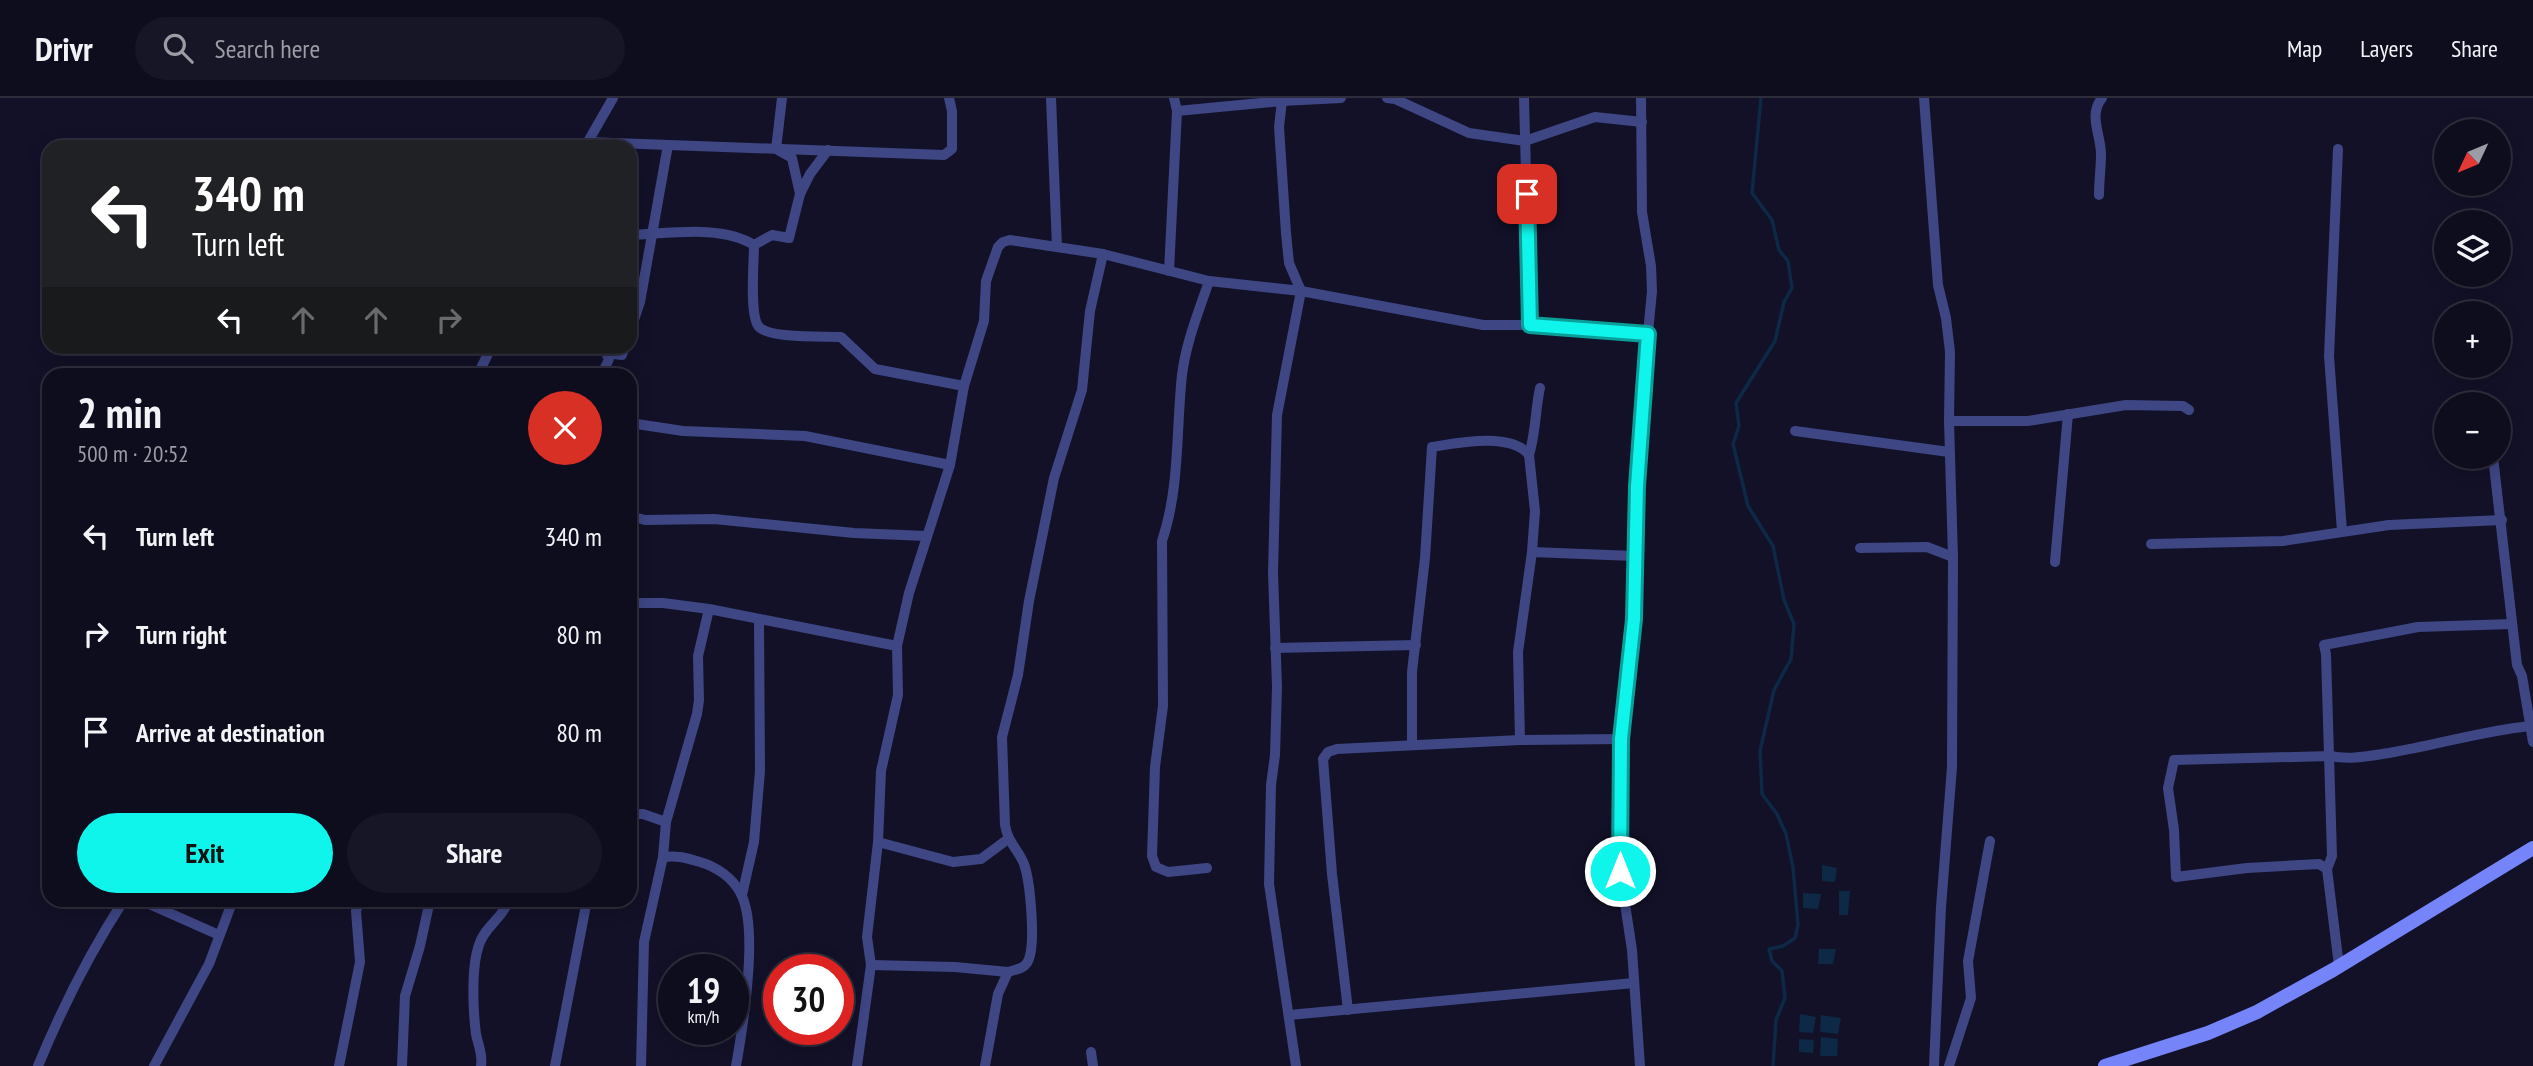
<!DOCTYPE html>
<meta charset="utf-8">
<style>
:root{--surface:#0e0d1e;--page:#171627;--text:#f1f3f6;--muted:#9b9ca4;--line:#2e2d3c;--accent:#0ff4eb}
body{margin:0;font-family:"PT Sans Narrow",sans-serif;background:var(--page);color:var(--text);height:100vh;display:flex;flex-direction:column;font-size:26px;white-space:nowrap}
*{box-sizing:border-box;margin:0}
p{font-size:23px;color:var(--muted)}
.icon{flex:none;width:38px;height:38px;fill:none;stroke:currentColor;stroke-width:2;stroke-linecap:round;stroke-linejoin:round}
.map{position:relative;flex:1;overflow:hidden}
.drawer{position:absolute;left:42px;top:270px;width:595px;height:539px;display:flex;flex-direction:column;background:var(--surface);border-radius:21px;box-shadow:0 4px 18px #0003,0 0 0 2px var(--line)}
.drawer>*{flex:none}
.top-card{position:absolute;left:42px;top:42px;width:595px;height:214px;border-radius:21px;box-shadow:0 4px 18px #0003,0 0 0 2px var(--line);background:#202124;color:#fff;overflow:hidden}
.needle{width:46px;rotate:226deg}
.fabs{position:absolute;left:2434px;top:21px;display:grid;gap:14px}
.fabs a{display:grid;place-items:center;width:77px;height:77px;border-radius:50%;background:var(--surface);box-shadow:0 4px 18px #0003,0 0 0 2px var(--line);font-size:35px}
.speed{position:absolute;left:658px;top:856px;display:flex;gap:14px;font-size:35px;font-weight:700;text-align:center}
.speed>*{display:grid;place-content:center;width:91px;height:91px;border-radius:50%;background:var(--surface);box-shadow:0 4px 18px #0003,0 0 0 2px var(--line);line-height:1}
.speed small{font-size:18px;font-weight:400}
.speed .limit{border:10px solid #d22;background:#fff;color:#111}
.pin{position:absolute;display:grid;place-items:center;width:60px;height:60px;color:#fff;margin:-30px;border-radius:14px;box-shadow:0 4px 10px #0006}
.me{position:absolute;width:77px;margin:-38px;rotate:0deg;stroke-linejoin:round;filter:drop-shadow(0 0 5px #0008)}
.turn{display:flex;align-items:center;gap:24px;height:147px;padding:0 35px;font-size:32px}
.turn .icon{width:91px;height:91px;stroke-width:2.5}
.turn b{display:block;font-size:49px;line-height:60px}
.lanes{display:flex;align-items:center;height:66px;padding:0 35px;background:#0003;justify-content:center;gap:35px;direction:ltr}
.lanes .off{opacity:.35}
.round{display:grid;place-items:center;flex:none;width:74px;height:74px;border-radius:37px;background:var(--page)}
.head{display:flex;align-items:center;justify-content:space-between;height:119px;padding:0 35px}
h1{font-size:42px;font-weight:800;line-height:52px}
.action{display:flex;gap:14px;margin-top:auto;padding:14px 35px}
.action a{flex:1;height:80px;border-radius:42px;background:var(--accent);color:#111;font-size:28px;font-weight:800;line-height:80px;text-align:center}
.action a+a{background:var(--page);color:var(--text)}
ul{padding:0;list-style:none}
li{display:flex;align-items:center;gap:21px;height:98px;padding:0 35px}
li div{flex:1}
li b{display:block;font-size:26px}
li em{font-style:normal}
header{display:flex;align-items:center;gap:42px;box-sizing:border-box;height:98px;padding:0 35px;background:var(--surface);border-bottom:2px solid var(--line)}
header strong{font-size:33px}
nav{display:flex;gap:38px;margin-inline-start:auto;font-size:24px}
.search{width:490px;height:63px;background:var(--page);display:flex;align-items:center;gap:18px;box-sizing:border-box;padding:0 24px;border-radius:38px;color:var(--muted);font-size:26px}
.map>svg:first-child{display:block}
.water{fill:#0d2945}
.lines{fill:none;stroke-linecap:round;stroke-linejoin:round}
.stream{stroke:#0d2945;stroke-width:3.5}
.street{stroke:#3e4684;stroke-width:10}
.secondary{stroke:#7584f9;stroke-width:14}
.route-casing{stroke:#0a9f99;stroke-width:18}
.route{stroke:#0ff4eb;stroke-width:12}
</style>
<header>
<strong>Drivr</strong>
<div class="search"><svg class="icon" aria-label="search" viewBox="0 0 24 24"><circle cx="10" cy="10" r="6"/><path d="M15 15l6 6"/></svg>Search here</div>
<nav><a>Map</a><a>Layers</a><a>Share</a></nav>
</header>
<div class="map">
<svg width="2533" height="968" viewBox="0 0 2533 968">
<rect width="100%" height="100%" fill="#121128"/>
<g class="water">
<polygon points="1822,767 1837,770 1835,784 1822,783"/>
<polygon points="1839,793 1850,793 1848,817 1839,817"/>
<polygon points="1803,795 1821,796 1818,811 1803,810"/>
<polygon points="1819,851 1836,851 1833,866 1818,866"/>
<polygon points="1800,916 1816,919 1813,935 1799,934"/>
<polygon points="1821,917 1841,920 1838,936 1820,934"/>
<polygon points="1821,939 1838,941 1837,958 1820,958"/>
<polygon points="1799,941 1814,942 1813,955 1799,954"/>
</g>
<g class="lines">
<polyline class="stream" points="1761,0 1752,95 1772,122 1779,152 1788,163 1792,190 1784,204 1775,243 1736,305 1739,328 1733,346 1748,408 1773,448 1784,502 1794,526 1791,561 1774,592 1760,653 1762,696 1777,716 1786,736 1793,769 1798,827 1795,840 1783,848 1769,851 1772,863 1782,873 1785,900 1776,922 1773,968"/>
<g class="street">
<polyline points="1051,0 1057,149"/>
<polyline points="1387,0 1395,1 1469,35 1525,43 1595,19 1642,24"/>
<polyline points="1524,0 1530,227"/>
<polyline points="1924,0 1938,187 1946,220 1950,254 1949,323"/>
<polyline points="1282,3 1279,29 1286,135 1289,165 1301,193 1277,317 1273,475 1277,589 1275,657 1271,687 1269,786 1296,968"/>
<polyline points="1177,13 1282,3 1341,0"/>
<polyline points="588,44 944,57 952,51 952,13 949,0"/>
<polyline points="586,47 613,0"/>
<polyline points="2338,51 2329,258 2342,433"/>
<polyline points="800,96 810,76 828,52"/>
<path d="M2099,97C2099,83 2101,70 2101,56C2101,37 2088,17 2102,0"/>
<path d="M630,137C667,136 721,126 754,147C754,164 749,218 759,229C771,241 824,238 841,239L875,271L964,288"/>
<polyline points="754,147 772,137 789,140 800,96 792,60 776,51 782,0"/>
<polyline points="1169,173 1177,13 1174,0"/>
<polyline points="630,234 640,204 668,47"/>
<polyline points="596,248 606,255 609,261 602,276"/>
<polyline points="606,255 622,257 625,248"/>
<polyline points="478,276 492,248"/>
<polyline points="2499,315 2499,313"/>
<polyline points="630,325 683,333 805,338 950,367"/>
<polyline points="1795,333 1949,354"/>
<path d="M1529,357C1536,334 1535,313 1540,290"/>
<polyline points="2493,359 2517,567 2522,578 2533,644"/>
<polyline points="630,418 645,422 714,421 854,435 927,438"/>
<polyline points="2151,446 2283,443 2389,427 2502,422"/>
<polyline points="1860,450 1927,449 1953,459"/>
<polyline points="1532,454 1634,458"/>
<polyline points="2055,464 2068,316"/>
<polyline points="630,505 663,505 709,511 897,548"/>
<polyline points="1275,550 1416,547"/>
<path d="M1412,647V574L1425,460L1432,349C1458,345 1511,334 1529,357L1535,413L1532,454L1518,554L1520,642"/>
<polyline points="630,716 643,716 666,724"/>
<polyline points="878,744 953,764 981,761 1008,741"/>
<path d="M663,759C677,757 687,760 700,764C717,769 733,780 741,796C759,831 743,928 736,968"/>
<path d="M1207,770L1168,774L1156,769L1152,758L1155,669L1163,608L1162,443C1180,390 1176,332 1182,277C1186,244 1199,213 1209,183"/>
<polyline points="2327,771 2332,758 2326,556 2324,547 2418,529 2512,526"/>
<polyline points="742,797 754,744 760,673 759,521"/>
<polyline points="140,802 219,837"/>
<polyline points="871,867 955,869 1008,874"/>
<path d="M2339,868L2327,771L2319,766L2247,770L2176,779L2174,732L2168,690L2174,662L2330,658C2351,662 2368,658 2389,655C2437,647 2482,633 2530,628"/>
<polyline points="1348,912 1332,776 1323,661 1328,654 1337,651 1520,642 1621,641"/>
<polyline points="1289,917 1634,885"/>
<polyline points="1091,954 1093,968"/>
<path d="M38,968C62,910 90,854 124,802"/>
<polyline points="154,968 209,866 233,802"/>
<polyline points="339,968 360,864 356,813 360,802"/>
<polyline points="402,968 405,898 420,848 430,802"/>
<path d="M481,968C483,956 478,947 476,936C473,913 471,869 479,847C484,829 503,820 509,802"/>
<polyline points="555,968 587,802"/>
<polyline points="641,968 644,844 663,759 666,724 697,616 699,602 698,558 709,511"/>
<polyline points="857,968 871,867 867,839 878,744 881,673 898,597 897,548 909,495 950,367 964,288 984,223 986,183 998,149 1003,144 1010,142 1103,156 1209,183 1301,193 1483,227 1530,227 1648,236"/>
<path d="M985,968L998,896L1008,874C1014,872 1023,871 1027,865C1037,850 1030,783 1024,766C1018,751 1008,745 1005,727L1002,639L1018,577L1029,503L1054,380L1082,292L1090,213L1103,156"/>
<polyline points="1640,968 1632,852 1620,773 1621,641 1634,521 1634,458 1643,326 1643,288 1652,193 1651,168 1642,114 1641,0"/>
<polyline points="1934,968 1941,809 1952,669 1953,459 1949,323 2028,323 2126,307 2183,308 2189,312"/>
<polyline points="1949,968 1971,900 1968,863 1990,743"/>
</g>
<polyline class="secondary" points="2105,968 2208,935 2257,914 2333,872 2533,750"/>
</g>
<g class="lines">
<defs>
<polyline id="route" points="1527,96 1530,227 1648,236 1637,388 1634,521 1621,641 1620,773"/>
</defs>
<use href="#route" class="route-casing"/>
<use href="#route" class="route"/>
</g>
</svg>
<div class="fabs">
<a><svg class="needle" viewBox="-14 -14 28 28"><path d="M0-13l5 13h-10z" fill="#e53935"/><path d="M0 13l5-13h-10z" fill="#9b9ca4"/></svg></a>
<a><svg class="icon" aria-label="layers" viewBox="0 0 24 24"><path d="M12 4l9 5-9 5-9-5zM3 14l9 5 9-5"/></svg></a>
<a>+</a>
<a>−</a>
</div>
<div class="speed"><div>19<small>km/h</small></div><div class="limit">30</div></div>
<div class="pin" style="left:1527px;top:96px;background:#d93025"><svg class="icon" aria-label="arrive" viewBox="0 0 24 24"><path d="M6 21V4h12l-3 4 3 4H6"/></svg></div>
<svg class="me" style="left:1620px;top:773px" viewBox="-20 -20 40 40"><circle r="17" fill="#0ff4eb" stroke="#fff" stroke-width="3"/><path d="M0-11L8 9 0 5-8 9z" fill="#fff"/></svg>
<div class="top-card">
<div class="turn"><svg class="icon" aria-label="left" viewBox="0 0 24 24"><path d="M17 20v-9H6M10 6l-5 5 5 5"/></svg><div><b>340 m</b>Turn left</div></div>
<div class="lanes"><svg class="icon" aria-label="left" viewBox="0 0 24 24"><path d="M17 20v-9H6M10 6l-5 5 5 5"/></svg><svg class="icon off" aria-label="ahead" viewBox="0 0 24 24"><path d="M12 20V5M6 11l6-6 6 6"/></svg><svg class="icon off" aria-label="ahead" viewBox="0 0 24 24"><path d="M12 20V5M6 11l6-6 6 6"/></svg><svg class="icon off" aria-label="right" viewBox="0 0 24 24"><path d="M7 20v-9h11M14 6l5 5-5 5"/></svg></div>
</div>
<section class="drawer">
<div class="head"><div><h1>2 min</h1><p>500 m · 20:52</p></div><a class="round" style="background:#d93025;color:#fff"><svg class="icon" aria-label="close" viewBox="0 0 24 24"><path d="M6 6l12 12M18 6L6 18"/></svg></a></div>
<ul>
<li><svg class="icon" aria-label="left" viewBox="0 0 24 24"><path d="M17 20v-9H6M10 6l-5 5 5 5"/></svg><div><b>Turn left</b></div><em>340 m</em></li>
<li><svg class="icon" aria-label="right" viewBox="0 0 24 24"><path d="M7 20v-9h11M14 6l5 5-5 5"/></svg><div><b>Turn right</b></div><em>80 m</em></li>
<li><svg class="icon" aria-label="arrive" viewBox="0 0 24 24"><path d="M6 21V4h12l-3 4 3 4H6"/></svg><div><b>Arrive at destination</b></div><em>80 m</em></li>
</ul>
<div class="action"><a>Exit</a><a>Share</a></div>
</section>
</div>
